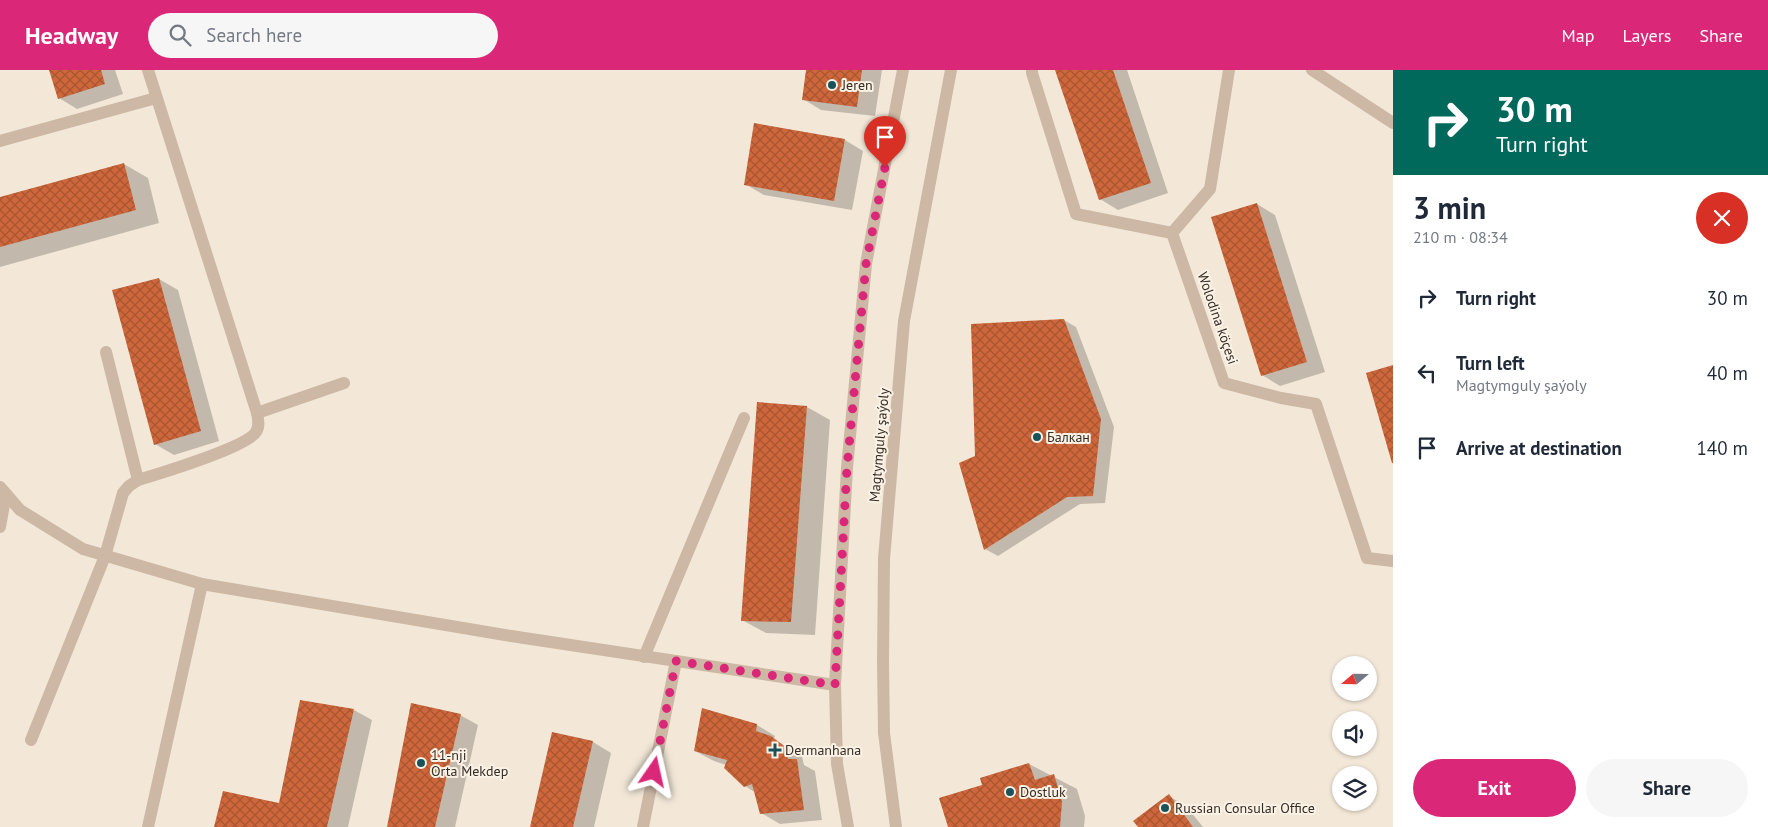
<!DOCTYPE html>
<meta charset="utf-8">
<style>
:root{--surface:#fff;--page:#f6f6f7;--text:#1f2937;--muted:#747a83;--accent:#db2777}
body{margin:0;font-family:"PT Sans",sans-serif;background:var(--page);color:var(--text);height:100vh;display:flex;flex-direction:column;font-size:19px;white-space:nowrap}
*{box-sizing:border-box;margin:0}
p{font-size:16px;color:var(--muted)}
.icon{flex:none;width:28px;height:28px;fill:none;stroke:currentColor;stroke-width:2;stroke-linecap:round;stroke-linejoin:round}
.map{position:relative;flex:1;overflow:hidden}
.panel{display:flex;flex-direction:column;background:var(--surface);width:375px}
.panel>*{flex:none}
.top-card{background:#00695c;color:#fff;overflow:hidden}
.needle{width:32px;rotate:250deg}
.tools{position:absolute;left:1332px;top:586px;display:grid;gap:10px}
.tools a{display:grid;place-items:center;width:45px;height:45px;border-radius:50%;background:var(--surface);box-shadow:0 1px 4px #0004;font-size:25px}
.pin{position:absolute;display:grid;place-items:center;width:42px;height:42px;color:#fff;margin:-51px -21px;border-radius:50% 50% 50% 0;rotate:-45deg;box-shadow:0 0 5px #0007}
.pin .icon{rotate:45deg}
.me{position:absolute;width:55px;margin:-28px;rotate:11deg;stroke-linejoin:round;filter:drop-shadow(0 0 4px #0008)}
.turn{display:flex;align-items:center;gap:18px;height:105px;padding:0 20px;font-size:22px}
.turn .icon{width:65px;height:65px;stroke-width:2.5}
.turn b{display:block;font-size:35px;line-height:42px}
.round{display:grid;place-items:center;flex:none;width:52px;height:52px;border-radius:26px;background:var(--page)}
.summary{display:flex;align-items:center;justify-content:space-between;height:85px;padding:0 20px}
h1{font-size:30px;font-weight:800;line-height:38px}
.cta{display:flex;gap:10px;margin-top:auto;padding:10px 20px}
.cta a{flex:1;height:58px;border-radius:30px;background:var(--accent);color:#fff;font-size:20px;font-weight:800;line-height:58px;text-align:center}
.cta a+a{background:var(--page);color:var(--text)}
ul{padding:0;list-style:none}
li{display:flex;align-items:center;gap:15px;height:75px;padding:0 20px}
li div{flex:1}
li b{display:block;font-size:19px}
li em{font-style:normal}
header{display:flex;align-items:center;gap:30px;box-sizing:border-box;height:70px;padding:0 25px;background:var(--accent);color:#fff}
header strong{font-size:24px}
nav{display:flex;gap:28px;margin-inline-start:auto;font-size:18px}
.search{width:350px;height:45px;background:var(--page);display:flex;align-items:center;gap:12px;box-sizing:border-box;padding:0 18px;border-radius:28px;color:var(--muted);font-size:19px}
main{display:flex;flex:1;min-height:0}
.map>svg:first-child{display:block}
.shadow{fill:#0003}
.building{fill:url(#building-cross-hatch)}
.lines{fill:none;stroke-linecap:round;stroke-linejoin:round}
.minor{stroke:#ccb8a4;stroke-width:12}
.route{stroke:#db2777;stroke-width:9;stroke-dasharray:0 16.2}
.poi-dot{fill:#19525a;stroke:#faf2e5;stroke-width:2}
.labels{text-anchor:middle;stroke-width:4;stroke-linejoin:round;paint-order:stroke}
.poi-label{font-size:14px;fill:#362c26;stroke:#faf2e5;text-anchor:start}
.street-label{font-size:14px;fill:#362c26;stroke:#faf2e5}
</style>
<header>
<strong>Headway</strong>
<div class="search"><svg class="icon" aria-label="search" viewBox="0 0 24 24"><circle cx="10" cy="10" r="6"/><path d="M15 15l6 6"/></svg>Search here</div>
<nav><a>Map</a><a>Layers</a><a>Share</a></nav>
</header>
<main>
<div class="map">
<svg width="1393" height="757" viewBox="0 0 1393 757">
<defs>
<pattern id="building-cross-hatch" width="8" height="8" patternUnits="userSpaceOnUse" patternTransform="scale(1.25)"><rect width="8" height="8" fill="#ce673b"/><path d="M0 0l8 8M0 8l8-8" fill="none" stroke="#a85531"/></pattern>
</defs>
<rect width="100%" height="100%" fill="#f3e8d8"/>
<g class="shadow">
<polygon points="50,0 115,0 123,24 77,39 59,28"/>
<polygon points="807,0 882,0 875,46 821,40 803,29"/>
<polygon points="1057,0 1127,0 1168,123 1118,140 1100,129"/>
<polygon points="845,70 863,81 852,140 764,125 745,114"/>
<polygon points="124,94 148,108 159,153 0,197 0,128"/>
<polygon points="1257,134 1275,145 1325,302 1280,316 1262,305"/>
<polygon points="159,209 178,220 219,371 174,385 155,374 113,221"/>
<polygon points="1064,250 1076,257 1114,357 1105,433 1080,434 998,486 985,479 960,393 976,387"/>
<polygon points="807,337 830,350 815,565 766,563 742,550"/>
<polygon points="354,640 372,650 348,757 216,757 280,735"/>
<polygon points="460,645 478,655 455,757 388,757"/>
<polygon points="757,655 775,666 774,669 802,687 804,695 815,701 822,750 780,754 761,743 756,723 745,716 726,695 714,691 695,681"/>
<polygon points="593,672 611,683 594,757 531,757"/>
<polygon points="1029,694 1077,719 1085,746 1084,757 950,757 983,716"/>
<polygon points="1169,726 1187,737 1203,757 1139,757"/>
</g>
<g class="building">
<polygon points="49,0 101,0 105,14 58,29"/>
<polygon points="806,0 862,0 857,37 802,30"/>
<polygon points="1055,0 1113,0 1151,113 1099,130"/>
<polygon points="754,53 845,69 834,131 744,115"/>
<polygon points="124,93 136,140 0,177 0,127"/>
<polygon points="1257,133 1307,292 1261,306 1211,147"/>
<polygon points="159,208 201,361 154,375 112,220"/>
<polygon points="1064,249 1101,349 1093,426 1067,427 984,480 959,393 975,386 971,254"/>
<polygon points="1393,295 1393,393 1392,393 1366,303"/>
<polygon points="757,332 807,336 791,552 741,551"/>
<polygon points="300,630 354,639 327,757 214,757 223,721 279,733"/>
<polygon points="411,633 461,644 435,757 387,757"/>
<polygon points="702,638 757,654 756,661 771,666 783,675 788,689 797,689 804,740 760,744 752,714 744,717 724,698 727,690 694,681"/>
<polygon points="552,662 593,671 573,757 530,757"/>
<polygon points="1029,693 1035,710 1054,704 1062,732 1060,757 948,757 939,728 982,715 980,708"/>
<polygon points="1169,724 1193,757 1138,757 1133,751"/>
</g>
<g class="lines">
<g class="minor">
<polyline points="148,0 257,343"/>
<polyline points="1032,0 1032,3 1076,144 1172,163 1224,313 1281,328 1316,334 1367,488 1393,491"/>
<polyline points="1312,0 1393,53"/>
<polyline points="0,71 156,28"/>
<polyline points="1172,163 1210,119 1229,0"/>
<polyline points="106,282 138,410"/>
<polyline points="0,417 20,440 83,479 202,514 511,566 835,615"/>
<polyline points="0,457 6,424"/>
<polyline points="644,587 744,348"/>
<path d="M31,670L105,486L123,423L129,416L138,410C158,404 247,377 256,362C260,356 258,349 257,343L344,313"/>
<polyline points="148,757 202,514"/>
<polyline points="643,757 676,591"/>
<polyline points="848,757 837,694 835,615 847,398 866,194 903,0"/>
<polyline points="896,757 884,663 883,592 884,489 904,251 951,0"/>
</g>
</g>
<g class="lines">
<polyline class="route" points="654,702 676,591 835,615 847,398 866,194 885,97"/>
</g>
<g class="poi-dot">
<circle cx="832" cy="15" r="5"/>
<circle cx="1037" cy="367" r="5"/>
<path d="M772.5 672.5h5v5h5v5h-5v5h-5v-5h-5v-5h5z"/>
<circle cx="421" cy="693" r="5"/>
<circle cx="1010" cy="722" r="5"/>
<circle cx="1165" cy="738" r="5"/>
</g>
<g class="labels">
<g class="poi-label">
<text x="842" y="20">Jeren</text>
<text x="1047" y="372">Балкан</text>
<text x="785" y="685">Dermanhana</text>
<text x="431" y="690">11-nji<tspan x="431" dy="16">Orta Mekdep</tspan></text>
<text x="1020" y="727">Dostluk</text>
<text x="1175" y="743">Russian Consular Office</text>
</g>
<g class="street-label">
<text transform="translate(1218 248) rotate(71)" y="5">Wolodina köçesi</text>
<text transform="translate(879 375) rotate(-85)" y="5">Magtymguly şaýoly</text>
</g>
</g>
</svg>
<div class="tools">
<a><svg class="needle" viewBox="-14 -14 28 28"><path d="M0-13l5 13h-10z" fill="#e53935"/><path d="M0 13l5-13h-10z" fill="#747a83"/></svg></a>
<a><svg class="icon" aria-label="sound" viewBox="0 0 24 24"><path d="M4 9h4l5-4v14l-5-4H4zM17 9q2 3 0 6"/></svg></a>
<a><svg class="icon" aria-label="layers" viewBox="0 0 24 24"><path d="M12 4l9 5-9 5-9-5zM3 14l9 5 9-5"/></svg></a>
</div>
<div class="pin" style="left:885px;top:97px;background:#d93025"><svg class="icon" aria-label="arrive" viewBox="0 0 24 24"><path d="M6 21V4h12l-3 4 3 4H6"/></svg></div>
<svg class="me" style="left:654px;top:702px" viewBox="-20 -20 40 40"><path d="M0-17L14 15 0 8-14 15z" fill="#db2777" stroke="#fff" stroke-width="4"/></svg>
</div>
<section class="panel">
<div class="top-card">
<div class="turn"><svg class="icon" aria-label="right" viewBox="0 0 24 24"><path d="M7 20v-9h11M14 6l5 5-5 5"/></svg><div><b>30 m</b>Turn right</div></div>
</div>
<div class="summary"><div><h1>3 min</h1><p>210 m · 08:34</p></div><a class="round" style="background:#d93025;color:#fff"><svg class="icon" aria-label="close" viewBox="0 0 24 24"><path d="M6 6l12 12M18 6L6 18"/></svg></a></div>
<ul>
<li><svg class="icon" aria-label="right" viewBox="0 0 24 24"><path d="M7 20v-9h11M14 6l5 5-5 5"/></svg><div><b>Turn right</b></div><em>30 m</em></li>
<li><svg class="icon" aria-label="left" viewBox="0 0 24 24"><path d="M17 20v-9H6M10 6l-5 5 5 5"/></svg><div><b>Turn left</b><p>Magtymguly şaýoly</p></div><em>40 m</em></li>
<li><svg class="icon" aria-label="arrive" viewBox="0 0 24 24"><path d="M6 21V4h12l-3 4 3 4H6"/></svg><div><b>Arrive at destination</b></div><em>140 m</em></li>
</ul>
<div class="cta"><a>Exit</a><a>Share</a></div>
</section>
</main>
